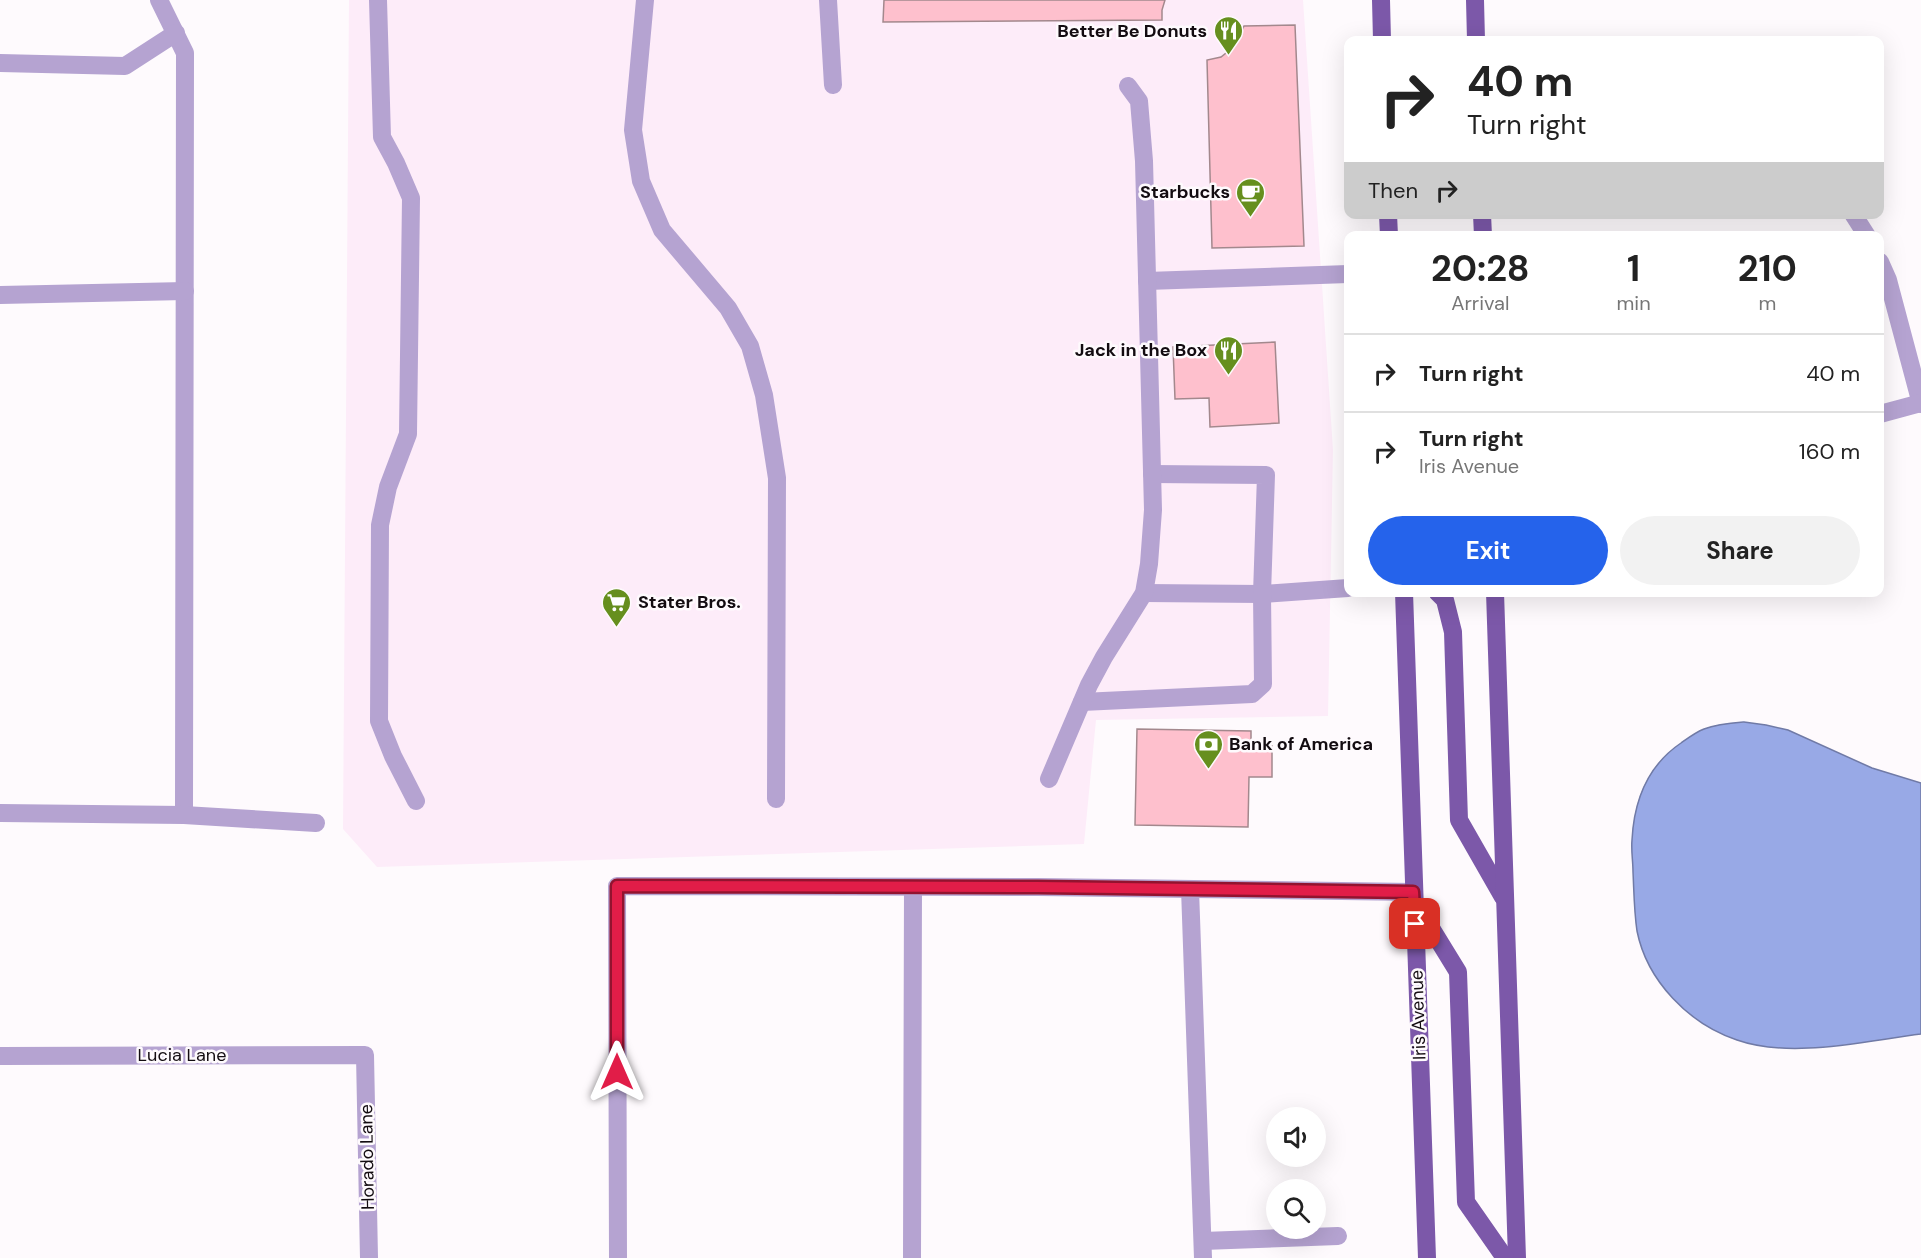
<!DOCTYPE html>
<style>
:root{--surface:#fff;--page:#f2f2f2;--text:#222;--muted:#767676;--line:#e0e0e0;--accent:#2563eb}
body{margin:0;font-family:"DM Sans",sans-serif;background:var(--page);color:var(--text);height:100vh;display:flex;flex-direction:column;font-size:22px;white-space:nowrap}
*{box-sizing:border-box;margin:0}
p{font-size:20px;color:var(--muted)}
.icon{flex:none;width:33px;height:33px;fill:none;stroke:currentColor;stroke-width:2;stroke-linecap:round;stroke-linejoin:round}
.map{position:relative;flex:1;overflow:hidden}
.details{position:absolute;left:1344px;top:231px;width:540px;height:366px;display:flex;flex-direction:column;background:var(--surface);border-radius:12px;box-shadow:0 6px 24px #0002}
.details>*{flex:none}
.top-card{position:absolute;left:1344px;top:36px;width:540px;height:183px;border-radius:12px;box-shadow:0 6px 24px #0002;background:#fff;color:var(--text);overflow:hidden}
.fabs{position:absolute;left:1266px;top:1107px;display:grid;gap:12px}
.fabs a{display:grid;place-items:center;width:60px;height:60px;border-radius:50%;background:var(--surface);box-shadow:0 6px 24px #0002;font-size:30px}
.pin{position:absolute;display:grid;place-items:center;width:51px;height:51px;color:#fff;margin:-26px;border-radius:12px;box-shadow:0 3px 9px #0006}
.me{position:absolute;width:66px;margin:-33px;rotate:0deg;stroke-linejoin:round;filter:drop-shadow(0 0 4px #0008)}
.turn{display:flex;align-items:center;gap:21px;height:126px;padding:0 24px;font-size:27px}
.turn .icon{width:78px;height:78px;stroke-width:2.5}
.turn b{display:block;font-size:42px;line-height:51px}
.then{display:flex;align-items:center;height:57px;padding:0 24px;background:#0003;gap:12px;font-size:22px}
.eta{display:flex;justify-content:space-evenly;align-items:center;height:102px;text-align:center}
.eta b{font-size:36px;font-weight:700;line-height:42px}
.primary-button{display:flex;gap:12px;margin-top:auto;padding:12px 24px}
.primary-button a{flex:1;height:69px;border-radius:36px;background:var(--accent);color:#fff;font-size:24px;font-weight:700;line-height:69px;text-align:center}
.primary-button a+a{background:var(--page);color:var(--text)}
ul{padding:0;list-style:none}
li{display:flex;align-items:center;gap:18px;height:78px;padding:0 24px;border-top:2px solid var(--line)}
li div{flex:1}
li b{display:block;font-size:22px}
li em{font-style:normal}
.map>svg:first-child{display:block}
.built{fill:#fdecf9}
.water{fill:#98a9e6;stroke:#707aa6;stroke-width:1.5}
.building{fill:#fec0cd;stroke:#a3888d;stroke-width:1.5}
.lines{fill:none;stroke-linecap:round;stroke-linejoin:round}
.service{stroke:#b5a3d1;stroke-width:18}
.minor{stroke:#b5a3d1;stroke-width:18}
.primary{stroke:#7c58a9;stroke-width:18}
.route-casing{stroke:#92132f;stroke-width:15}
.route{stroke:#e11d48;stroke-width:10}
.labels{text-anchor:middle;stroke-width:5;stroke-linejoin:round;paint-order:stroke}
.poi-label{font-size:18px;font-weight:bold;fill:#130c11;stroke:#fefafd;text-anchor:end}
.street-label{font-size:18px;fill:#130c11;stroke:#fefafd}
</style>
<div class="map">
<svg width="1921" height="1258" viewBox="0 0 1921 1258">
<rect width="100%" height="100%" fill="#fefafd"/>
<polygon class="built" points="349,0 1303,0 1333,450 1328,716 1096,720 1084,844 377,867 343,829"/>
<path class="water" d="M1744,722L1766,725L1788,730L1872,768L1921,783V1034C1864,1041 1791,1059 1737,1040C1689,1024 1647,981 1637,931C1634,911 1634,892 1633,872C1633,861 1631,851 1632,840C1634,800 1647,766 1681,743C1688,738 1696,732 1704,729C1717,724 1731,723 1744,722Z"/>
<g class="building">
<polygon points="884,0 1165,0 1162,10 1162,20 883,22"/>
<polygon points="1295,25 1304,246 1212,248 1207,60 1221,57 1231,49 1236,44 1244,26"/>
<polygon points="1275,342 1279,423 1210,427 1209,398 1175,399 1173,347"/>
<polygon points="1137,729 1251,731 1251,745 1272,746 1272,777 1249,777 1248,827 1135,825"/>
</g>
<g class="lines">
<g class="service">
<polyline points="159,0 185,53 184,815"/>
<polyline points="378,0 382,137 396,163 411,198 408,434 388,487 380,525 379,721 393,756 416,801"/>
<polyline points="645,0 633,130 641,181 662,230 728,308 750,346 764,395 777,478 776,799"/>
<polyline points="828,0 833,85"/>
<polyline points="0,63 125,66 176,33"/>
<polyline points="1147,281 1348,274"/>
<polyline points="0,295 185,291"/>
<polyline points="1144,593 1262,594 1348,588"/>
<polyline points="1082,702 1252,694 1263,684 1262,594 1266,475 1152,474"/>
<polyline points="1049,779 1089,685 1104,657 1144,593 1149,564 1153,510 1144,161 1139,101 1128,86"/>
<polyline points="0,813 184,815 316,823"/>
</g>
<g class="minor">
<polyline points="1853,214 1867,236"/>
<polyline points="1880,262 1888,280 1921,404"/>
<polyline points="1880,414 1921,403"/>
<polyline points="1190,889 1203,1258"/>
<polyline points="0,1056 365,1055 369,1258"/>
<polyline points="1203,1241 1338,1236"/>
<polyline points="618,1258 617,886 1038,887 1413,892"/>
<polyline points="912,1258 913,887"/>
</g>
<g class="primary">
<polyline points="1381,0 1382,40"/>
<polyline points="1475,0 1476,40"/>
<polyline points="1388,214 1389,236"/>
<polyline points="1482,214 1483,236"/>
<polyline points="1404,592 1427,1258"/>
<polyline points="1437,592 1445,600 1453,632 1459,820 1503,897"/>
<polyline points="1495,592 1517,1258"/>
<polyline points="1415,902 1458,972 1466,1202 1505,1258"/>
</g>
</g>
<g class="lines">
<defs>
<polyline id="route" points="617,1072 617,886 1038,887 1413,892 1415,924"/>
</defs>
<use href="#route" class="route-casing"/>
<use href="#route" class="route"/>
</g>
<defs>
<symbol id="restaurant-pin" viewBox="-11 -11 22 30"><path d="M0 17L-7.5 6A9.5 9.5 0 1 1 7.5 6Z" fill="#668f1e" stroke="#fefafd"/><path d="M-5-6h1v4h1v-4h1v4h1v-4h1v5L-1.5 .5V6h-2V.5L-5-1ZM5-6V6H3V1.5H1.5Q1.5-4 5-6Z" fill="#fff"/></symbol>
<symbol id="cafe-pin" viewBox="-11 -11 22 30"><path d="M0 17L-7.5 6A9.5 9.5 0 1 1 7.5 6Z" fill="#668f1e" stroke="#fefafd"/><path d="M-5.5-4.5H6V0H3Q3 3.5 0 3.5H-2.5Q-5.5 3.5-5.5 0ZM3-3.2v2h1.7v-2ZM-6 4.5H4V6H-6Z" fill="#fff"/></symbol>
<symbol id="supermarket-pin" viewBox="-11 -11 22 30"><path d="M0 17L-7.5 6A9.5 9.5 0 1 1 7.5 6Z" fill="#668f1e" stroke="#fefafd"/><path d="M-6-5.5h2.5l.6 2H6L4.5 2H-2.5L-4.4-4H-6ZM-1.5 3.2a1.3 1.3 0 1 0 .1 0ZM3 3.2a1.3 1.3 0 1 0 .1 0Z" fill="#fff"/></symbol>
<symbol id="bank-pin" viewBox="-11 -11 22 30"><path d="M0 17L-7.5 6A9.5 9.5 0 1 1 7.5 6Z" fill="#668f1e" stroke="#fefafd"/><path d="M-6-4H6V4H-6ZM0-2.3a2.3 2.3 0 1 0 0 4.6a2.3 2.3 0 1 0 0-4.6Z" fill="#fff"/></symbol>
</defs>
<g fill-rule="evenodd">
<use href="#restaurant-pin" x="1212" y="14" width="33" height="45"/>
<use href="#cafe-pin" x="1234" y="176" width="33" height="45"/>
<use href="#restaurant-pin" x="1212" y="334" width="33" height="45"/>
<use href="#supermarket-pin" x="600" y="586" width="33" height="45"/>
<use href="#bank-pin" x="1192" y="728" width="33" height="45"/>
</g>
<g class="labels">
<g class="poi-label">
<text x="1207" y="37">Better Be Donuts</text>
<text x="1230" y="198">Starbucks</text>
<text x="1207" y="356">Jack in the Box</text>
<text x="638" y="608" text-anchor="start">Stater Bros.</text>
<text x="1229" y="750" text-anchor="start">Bank of America</text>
</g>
<g class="street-label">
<text transform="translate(1418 1015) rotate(-92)" y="6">Iris Avenue</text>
<text x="182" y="1061">Lucia Lane</text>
<text transform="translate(367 1157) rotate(-91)" y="6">Horado Lane</text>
</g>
</g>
</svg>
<div class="fabs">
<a><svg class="icon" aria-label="sound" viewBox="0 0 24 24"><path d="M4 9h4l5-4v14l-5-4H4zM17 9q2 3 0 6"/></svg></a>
<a><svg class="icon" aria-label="search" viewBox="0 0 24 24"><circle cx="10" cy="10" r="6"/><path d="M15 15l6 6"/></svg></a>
</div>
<div class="pin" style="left:1415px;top:924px;background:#d93025"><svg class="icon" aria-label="arrive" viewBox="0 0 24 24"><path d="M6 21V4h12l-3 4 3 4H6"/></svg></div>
<svg class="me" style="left:617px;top:1072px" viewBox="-20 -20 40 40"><path d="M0-17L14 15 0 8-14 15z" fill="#e11d48" stroke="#fff" stroke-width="4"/></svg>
<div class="top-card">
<div class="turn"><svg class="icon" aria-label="right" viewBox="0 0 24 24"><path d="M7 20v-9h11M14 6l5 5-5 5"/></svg><div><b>40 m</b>Turn right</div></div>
<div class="then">Then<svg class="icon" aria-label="right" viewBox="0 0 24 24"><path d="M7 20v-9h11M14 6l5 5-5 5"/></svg></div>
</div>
<section class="details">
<div class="eta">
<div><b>20:28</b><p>Arrival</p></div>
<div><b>1</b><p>min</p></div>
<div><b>210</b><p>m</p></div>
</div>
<ul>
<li><svg class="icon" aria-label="right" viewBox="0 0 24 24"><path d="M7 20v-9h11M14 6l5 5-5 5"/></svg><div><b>Turn right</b></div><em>40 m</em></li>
<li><svg class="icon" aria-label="right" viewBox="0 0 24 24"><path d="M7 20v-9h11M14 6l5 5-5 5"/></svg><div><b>Turn right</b><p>Iris Avenue</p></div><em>160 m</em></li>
</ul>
<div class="primary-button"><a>Exit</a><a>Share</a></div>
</section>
</div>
